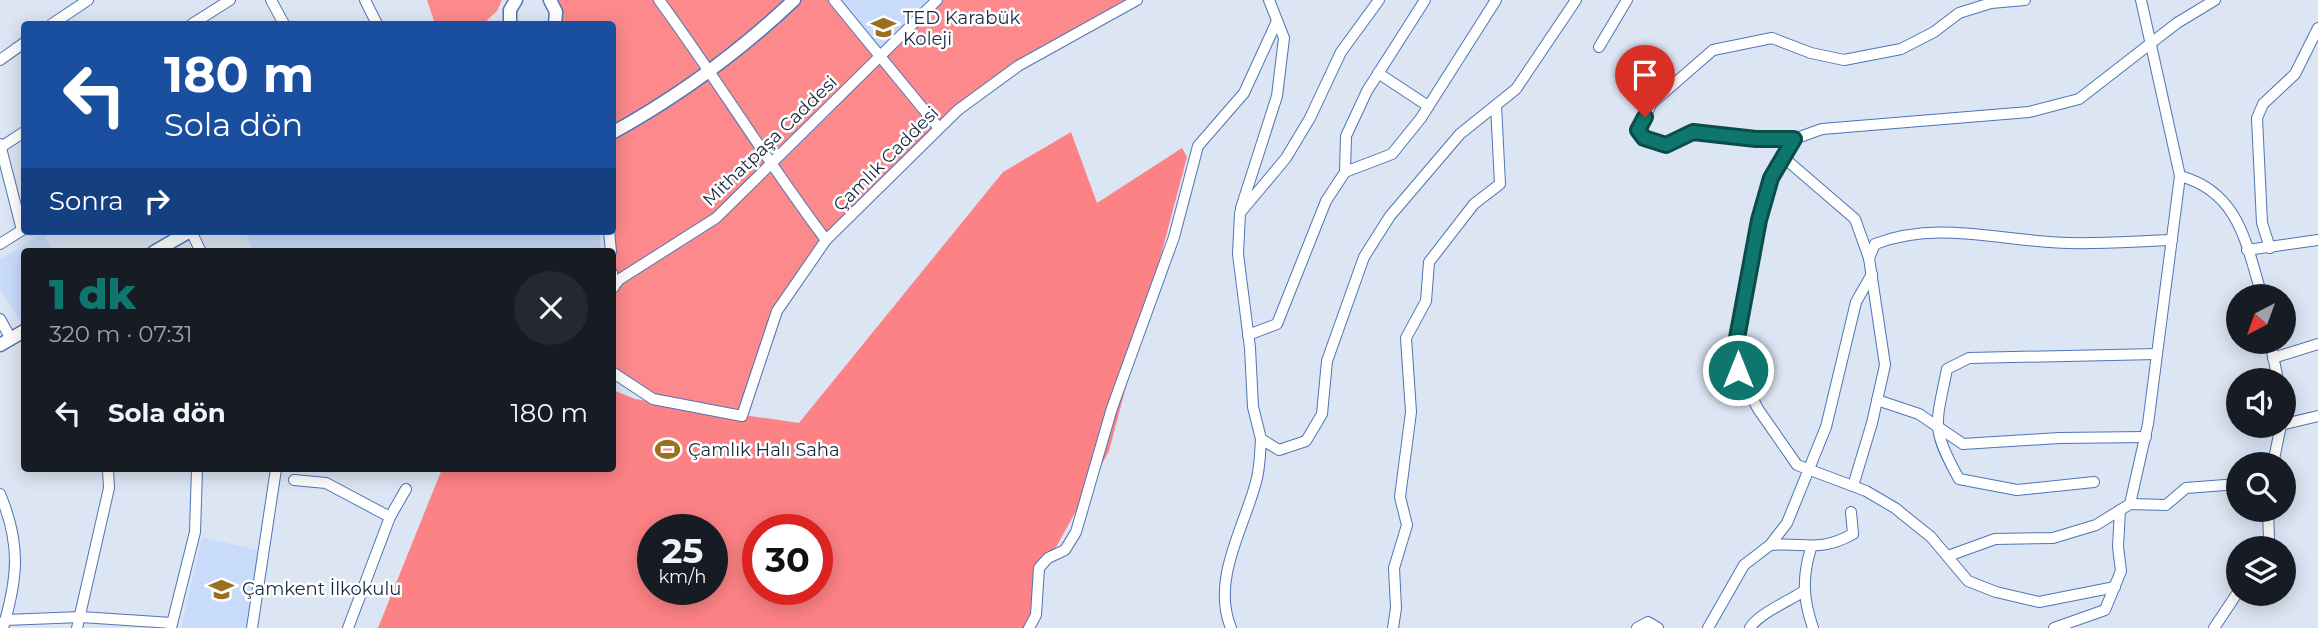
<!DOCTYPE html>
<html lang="tr">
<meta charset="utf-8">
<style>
:root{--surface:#171b24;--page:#242831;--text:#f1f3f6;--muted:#9ea1a6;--accent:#0f766e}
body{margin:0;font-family:Montserrat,sans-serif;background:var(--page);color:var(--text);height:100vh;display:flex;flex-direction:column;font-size:26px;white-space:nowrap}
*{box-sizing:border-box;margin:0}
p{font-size:23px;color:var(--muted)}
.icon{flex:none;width:38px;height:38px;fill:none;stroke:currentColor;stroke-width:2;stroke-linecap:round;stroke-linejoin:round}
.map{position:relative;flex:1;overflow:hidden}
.sheet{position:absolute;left:21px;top:248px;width:595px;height:224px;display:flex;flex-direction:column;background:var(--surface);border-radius:7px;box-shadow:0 4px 18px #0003}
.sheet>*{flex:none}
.top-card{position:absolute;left:21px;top:21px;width:595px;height:214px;border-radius:7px;box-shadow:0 4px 18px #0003;background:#1a4fa0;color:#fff;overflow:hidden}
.needle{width:46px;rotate:221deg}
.fabs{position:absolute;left:2226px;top:284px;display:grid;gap:14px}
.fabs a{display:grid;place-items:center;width:70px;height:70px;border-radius:50%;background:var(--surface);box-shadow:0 4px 18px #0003;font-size:35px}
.speed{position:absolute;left:637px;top:514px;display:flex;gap:14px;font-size:35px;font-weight:700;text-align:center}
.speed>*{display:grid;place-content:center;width:91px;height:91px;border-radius:50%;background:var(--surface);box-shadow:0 4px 18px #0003;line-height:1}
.speed small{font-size:18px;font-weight:400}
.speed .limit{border:10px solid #d22;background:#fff;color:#111}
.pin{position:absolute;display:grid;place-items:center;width:60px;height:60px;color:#fff;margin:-72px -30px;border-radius:50% 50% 50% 0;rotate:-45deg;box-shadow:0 0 7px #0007}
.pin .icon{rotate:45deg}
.me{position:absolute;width:77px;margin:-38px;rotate:0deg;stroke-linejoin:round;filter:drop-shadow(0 0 5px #0008)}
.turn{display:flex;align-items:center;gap:24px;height:147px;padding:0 28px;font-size:32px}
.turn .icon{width:91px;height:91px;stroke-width:2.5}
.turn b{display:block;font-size:49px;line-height:60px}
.then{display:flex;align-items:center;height:66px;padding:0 28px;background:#0003;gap:14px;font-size:26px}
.round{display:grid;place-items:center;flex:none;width:74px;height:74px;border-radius:37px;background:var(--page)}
.head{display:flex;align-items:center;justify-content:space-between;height:119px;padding:0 28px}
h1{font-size:42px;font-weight:800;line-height:52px;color:var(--accent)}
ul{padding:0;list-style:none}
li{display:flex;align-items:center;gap:21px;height:91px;padding:0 28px}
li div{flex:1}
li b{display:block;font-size:26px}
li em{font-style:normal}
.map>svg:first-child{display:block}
.built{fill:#c8dbfa}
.green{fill:#fc8a8c}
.forest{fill:#fd8285;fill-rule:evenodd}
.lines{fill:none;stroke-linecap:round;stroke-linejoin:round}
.minor-casing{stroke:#4e75b5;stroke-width:12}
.tertiary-casing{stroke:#4e75b5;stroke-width:15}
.minor{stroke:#fff;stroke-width:10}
.tertiary{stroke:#fff;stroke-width:12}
.route-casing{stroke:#0a4d48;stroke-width:18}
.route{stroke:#0f766e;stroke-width:12}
.labels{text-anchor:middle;stroke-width:5;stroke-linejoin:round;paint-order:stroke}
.poi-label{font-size:18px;fill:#182944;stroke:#fff;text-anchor:start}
.street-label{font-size:18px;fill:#182944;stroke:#fff}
</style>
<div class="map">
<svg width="2318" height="628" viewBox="0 0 2318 628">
<rect width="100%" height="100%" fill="#dce5f3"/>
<g class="built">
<polygon points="834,0 937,0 880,56"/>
<polygon points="245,231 599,231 601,252 253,252"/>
<polygon points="43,233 54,252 24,252 24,317 19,320 0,289 0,260"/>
<polygon points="202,537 260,551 249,628 181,628"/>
</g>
<g class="green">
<polygon points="427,0 502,0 497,11 483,24 435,24"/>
<polygon points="550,0 834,0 880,56 937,0 1137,0 1018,66 958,110 826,240 777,311 742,416 653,399 613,372 612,24 558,24"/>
</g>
<path class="forest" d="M1071,132L1097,203L1182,148L1187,157L1109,451L1038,580L1029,628H378L442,469H612L613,390L635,399L799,423L1003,172ZM653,530H712V590H653ZM758,530H817V590H758Z"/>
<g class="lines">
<defs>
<g id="minor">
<polyline points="271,0 284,24"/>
<polyline points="365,0 377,24"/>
<path d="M659,0C717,79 767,162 826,240"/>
<polyline points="834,0 938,127"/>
<polyline points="1379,0 1341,52 1310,118 1286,158 1240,213 1238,254 1250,348 1253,407 1261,439 1279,450 1306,441 1322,414 1327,361 1364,257 1390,216 1460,134 1516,89 1576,0"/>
<polyline points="52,24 88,0"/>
<polyline points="192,24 230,0"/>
<polyline points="1599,47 1627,0"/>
<polyline points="0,60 24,43"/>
<polyline points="1378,73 1428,106"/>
<polyline points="1794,139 1756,139 1693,132 1666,145 1644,138 1638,130 1652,103 1713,50 1772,38 1811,53 1844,60 1901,49 1934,32 1959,13 1991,3 2025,0"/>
<polyline points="0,144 22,230"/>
<polyline points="1,147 24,132"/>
<polyline points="1783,157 1855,219 1869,258"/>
<polyline points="1345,172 1392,154 1421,118 1496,0"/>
<path d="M2180,176C2239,192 2246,243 2262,296"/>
<polyline points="1241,208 1277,96 1284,38 1269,0"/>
<polyline points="191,231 201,252"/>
<polyline points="609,231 611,252"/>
<polyline points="0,244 24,229"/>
<polyline points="2270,248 2262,223 2257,118 2263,104 2295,74 2318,28"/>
<polyline points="2247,250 2318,240"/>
<polyline points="612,273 614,287"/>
<polyline points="612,288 620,279 716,218 937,0"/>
<polyline points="0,319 11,339"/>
<polyline points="1248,335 1277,324 1326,201 1345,172 1346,136 1367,91 1425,0"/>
<polyline points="2270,341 2278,380"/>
<polyline points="2273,358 2318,344"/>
<polyline points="612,372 653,399 742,416 777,311 826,240 958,110 1018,66 1137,0"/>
<polyline points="1877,400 1919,414 1963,444 2059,438 2146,437"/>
<polyline points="2284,424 2318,416"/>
<polyline points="2273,464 2281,425"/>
<polyline points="294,480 326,483 390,517"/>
<path d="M2094,482L2017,490L1959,479C1930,427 1936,425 1947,369L1969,358L2157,354"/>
<path d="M1853,486L1872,423L1885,365L1869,258L1875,244C1938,219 2004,242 2069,243C2103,244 2138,241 2172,240"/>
<path d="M0,494C21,544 18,577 3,628"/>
<polyline points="2130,504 2148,424 2180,176 2141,0"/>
<path d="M1770,545C1806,542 1818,553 1853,534L1851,512"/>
<path d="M1811,548C1802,577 1803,599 1813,628"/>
<polyline points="2265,548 2269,539 2268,509"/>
<polyline points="1948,556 1995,539 2053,538 2096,525 2130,504 2166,505 2186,488 2238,484"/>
<polyline points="2115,587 2039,602 1996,592 1968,581 1931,537 1895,508 1866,491 1797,465 1758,409 1738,370 1737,338 1759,220 1771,178 1794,139 1822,129 2029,112 2079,99 2177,23 2215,0"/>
<polyline points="5,620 81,617 172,623"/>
<polyline points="77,628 109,488 108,469"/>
<polyline points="171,628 195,532 197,469"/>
<polyline points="252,628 276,469"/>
<polyline points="348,628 390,517 406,489"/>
<polyline points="1029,628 1036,615 1039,568 1048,558 1065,550 1076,532 1112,408 1174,237 1198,146 1244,93 1277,21"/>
<path d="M1231,628C1211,580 1244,528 1256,482C1260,469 1260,453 1261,439"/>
<polyline points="1393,628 1396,608 1394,568 1407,525 1400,497 1411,412 1406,338 1426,301 1429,262 1474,204 1500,184 1496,105"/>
<polyline points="1637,628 1648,622 1658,628"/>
<polyline points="1708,628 1744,565 1770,545 1787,523 1826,427 1856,302 1872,274"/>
<path d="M1750,628C1758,614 1789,601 1804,591"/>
<polyline points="2054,628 2105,610 2121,571 2118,547 2120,510"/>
<polyline points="2214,628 2238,592"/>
</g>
<g id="tertiary">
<polyline points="550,0 556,12 555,24"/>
<polyline points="510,24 510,10 516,0"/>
<path d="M612,133C679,96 739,52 794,0"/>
<polyline points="154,252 190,231"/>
<polyline points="0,345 24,331"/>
</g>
</defs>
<use href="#minor" class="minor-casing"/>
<use href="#tertiary" class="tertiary-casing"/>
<use href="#minor" class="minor"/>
<use href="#tertiary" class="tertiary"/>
</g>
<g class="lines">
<defs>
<polyline id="route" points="1645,117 1638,130 1644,138 1666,145 1693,132 1756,139 1794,139 1771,178 1759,220 1737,338 1738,370"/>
</defs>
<use href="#route" class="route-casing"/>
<use href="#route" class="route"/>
</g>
<defs>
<symbol id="school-bare" viewBox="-9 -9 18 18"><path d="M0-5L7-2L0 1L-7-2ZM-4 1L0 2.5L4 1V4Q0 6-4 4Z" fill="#9a701e" stroke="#fff" stroke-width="2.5" paint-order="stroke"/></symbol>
<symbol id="stadium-bare" viewBox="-9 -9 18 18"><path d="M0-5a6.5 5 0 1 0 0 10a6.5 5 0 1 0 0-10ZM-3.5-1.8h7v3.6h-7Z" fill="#9a701e" stroke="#fff" stroke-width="2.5" paint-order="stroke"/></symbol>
</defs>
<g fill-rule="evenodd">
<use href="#school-bare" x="866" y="10" width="35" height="35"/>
<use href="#stadium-bare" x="650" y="432" width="35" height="35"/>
<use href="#school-bare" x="204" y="572" width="35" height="35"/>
</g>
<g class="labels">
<g class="poi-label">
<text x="903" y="24">TED Karabük<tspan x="903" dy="21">Koleji</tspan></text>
<text x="688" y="456">Çamlık Halı Saha</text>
<text x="242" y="595">Çamkent İlkokulu</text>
</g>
<g class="street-label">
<text transform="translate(770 141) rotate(-44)" y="6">Mithatpaşa Caddesi</text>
<text transform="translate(886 159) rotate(-45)" y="6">Çamlık Caddesi</text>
</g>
</g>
</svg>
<div class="fabs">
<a><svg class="needle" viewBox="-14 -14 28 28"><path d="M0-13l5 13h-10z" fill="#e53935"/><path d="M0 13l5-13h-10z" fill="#9ea1a6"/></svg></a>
<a><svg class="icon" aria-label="sound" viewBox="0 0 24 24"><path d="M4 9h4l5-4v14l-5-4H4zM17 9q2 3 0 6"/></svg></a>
<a><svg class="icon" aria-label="search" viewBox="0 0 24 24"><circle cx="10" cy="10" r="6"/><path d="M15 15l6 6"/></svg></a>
<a><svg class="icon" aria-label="layers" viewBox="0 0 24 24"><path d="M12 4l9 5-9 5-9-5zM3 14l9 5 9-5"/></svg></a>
</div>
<div class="speed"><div>25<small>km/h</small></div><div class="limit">30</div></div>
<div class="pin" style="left:1645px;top:117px;background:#d93025"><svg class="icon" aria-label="arrive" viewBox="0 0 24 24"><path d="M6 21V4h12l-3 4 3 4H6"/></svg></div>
<svg class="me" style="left:1738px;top:370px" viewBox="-20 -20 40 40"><circle r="17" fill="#0f766e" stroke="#fff" stroke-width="3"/><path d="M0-11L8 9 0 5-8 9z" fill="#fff"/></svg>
<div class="top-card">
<div class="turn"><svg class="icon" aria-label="left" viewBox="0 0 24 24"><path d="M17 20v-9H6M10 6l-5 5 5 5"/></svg><div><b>180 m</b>Sola dön</div></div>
<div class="then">Sonra<svg class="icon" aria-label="right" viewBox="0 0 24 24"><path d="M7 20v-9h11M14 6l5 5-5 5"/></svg></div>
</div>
<section class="sheet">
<div class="head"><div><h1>1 dk</h1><p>320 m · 07:31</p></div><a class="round"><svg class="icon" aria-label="close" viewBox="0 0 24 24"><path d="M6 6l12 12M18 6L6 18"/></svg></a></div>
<ul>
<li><svg class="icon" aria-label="left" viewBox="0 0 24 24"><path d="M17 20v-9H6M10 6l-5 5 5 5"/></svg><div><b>Sola dön</b></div><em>180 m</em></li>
</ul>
</section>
</div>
